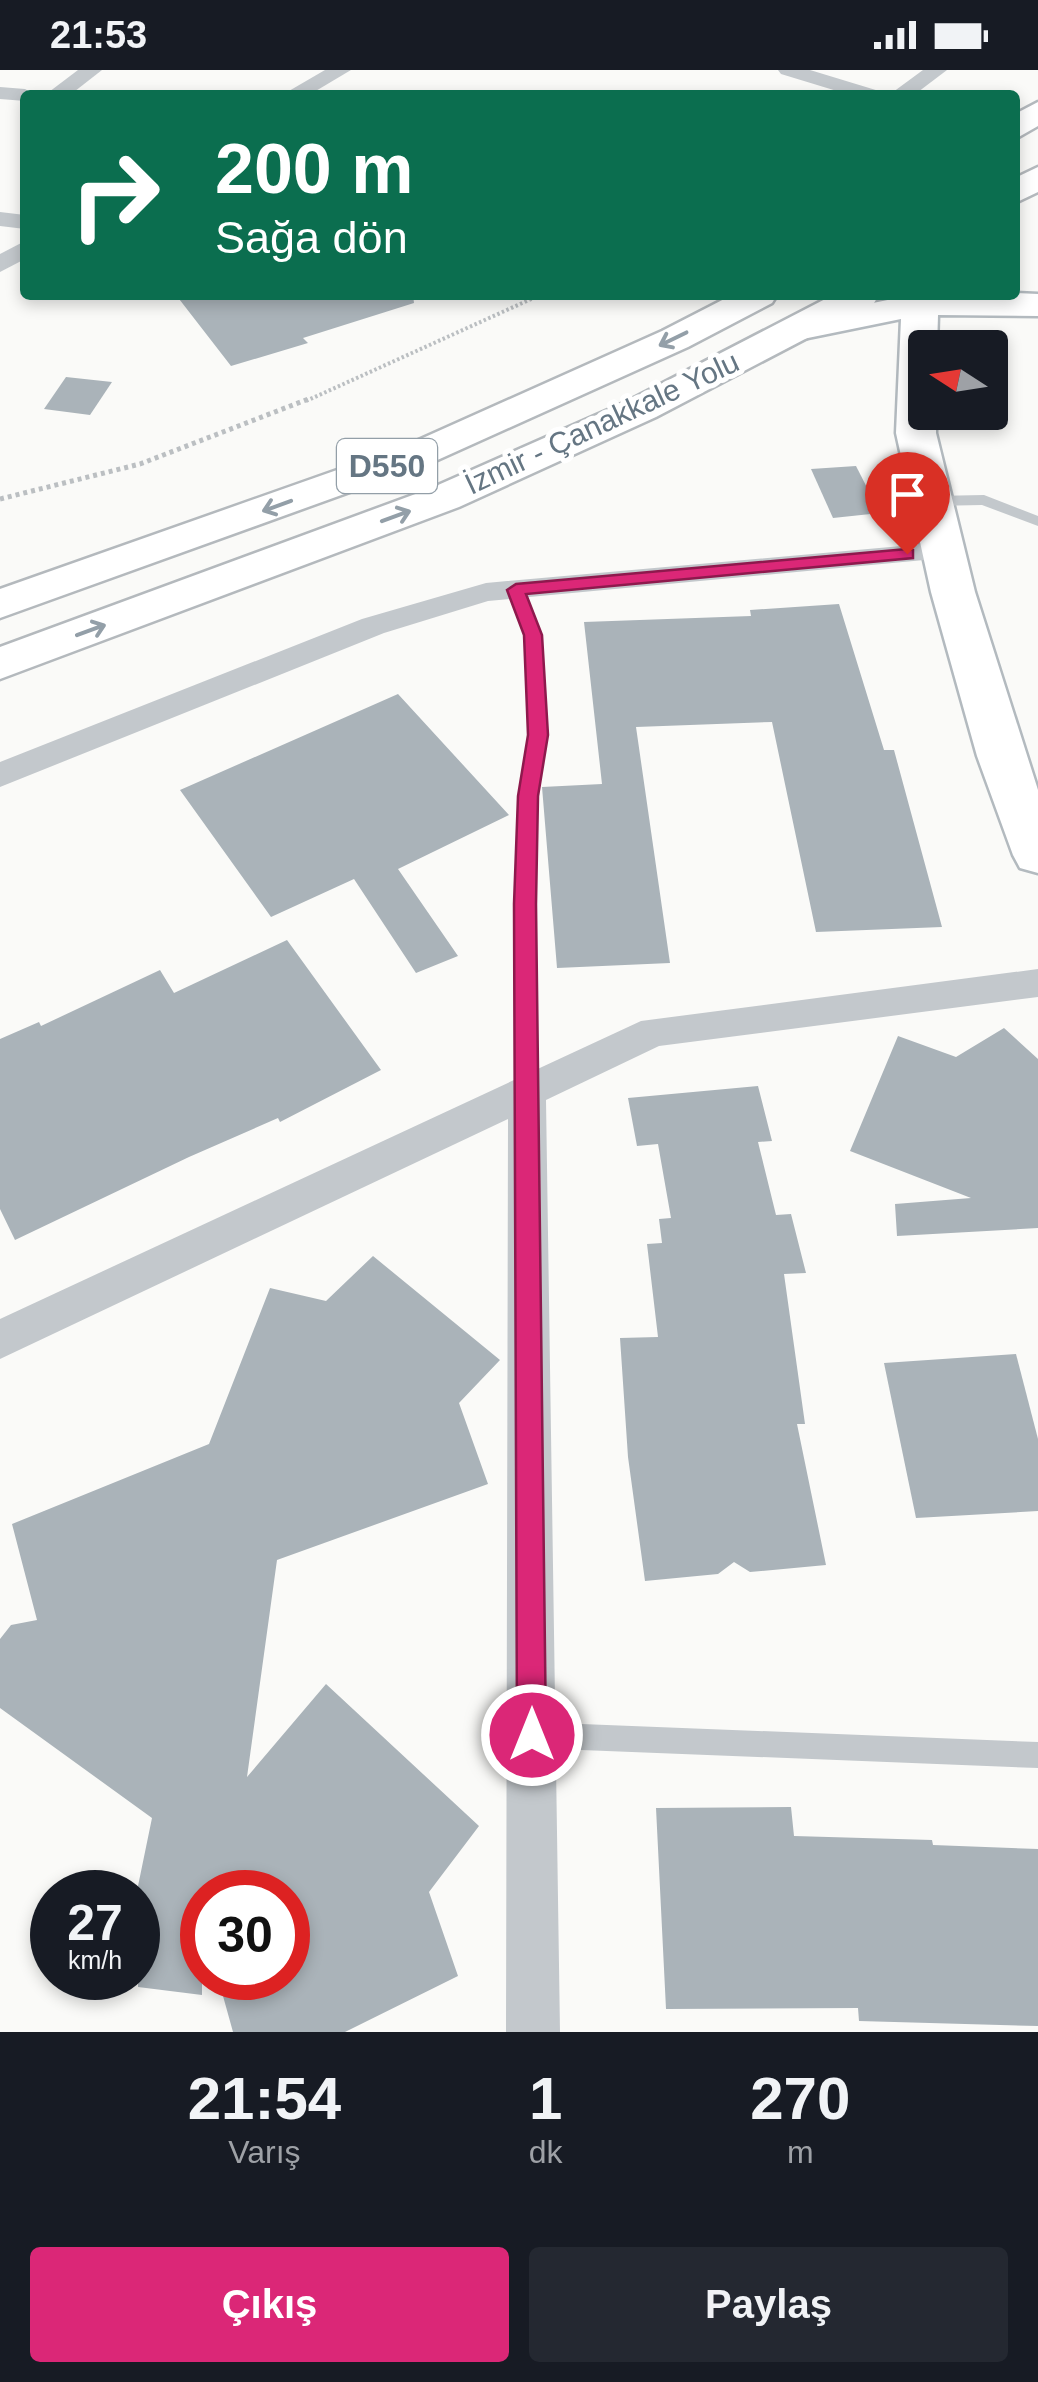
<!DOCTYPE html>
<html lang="tr">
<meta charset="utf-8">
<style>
:root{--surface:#171b24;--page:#242831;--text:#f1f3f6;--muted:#9ea1a6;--accent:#db2777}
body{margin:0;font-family:Helvetica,sans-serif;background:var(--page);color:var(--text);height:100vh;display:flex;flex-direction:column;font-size:38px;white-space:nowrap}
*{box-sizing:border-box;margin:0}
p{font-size:32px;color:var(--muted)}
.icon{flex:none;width:55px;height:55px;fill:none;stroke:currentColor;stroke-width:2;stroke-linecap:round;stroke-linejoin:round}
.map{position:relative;height:1962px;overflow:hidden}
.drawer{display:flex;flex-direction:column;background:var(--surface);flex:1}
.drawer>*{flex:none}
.top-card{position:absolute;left:20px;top:20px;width:1000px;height:210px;border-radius:10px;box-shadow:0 5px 15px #0003;background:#0b6e4f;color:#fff;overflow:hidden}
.needle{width:65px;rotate:282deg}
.fabs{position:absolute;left:908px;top:260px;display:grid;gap:20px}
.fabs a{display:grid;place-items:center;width:100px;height:100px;border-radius:10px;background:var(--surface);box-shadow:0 5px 15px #0003;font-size:50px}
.speed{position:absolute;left:30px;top:1800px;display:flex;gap:20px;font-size:50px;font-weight:700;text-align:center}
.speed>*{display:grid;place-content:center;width:130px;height:130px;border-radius:50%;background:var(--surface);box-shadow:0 5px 15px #0003;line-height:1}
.speed small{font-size:25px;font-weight:400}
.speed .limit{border:15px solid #d22;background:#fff;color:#111}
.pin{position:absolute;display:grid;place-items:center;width:85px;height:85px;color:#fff;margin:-102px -42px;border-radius:50% 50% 50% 0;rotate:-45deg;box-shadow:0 0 10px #0007}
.pin .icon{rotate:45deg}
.me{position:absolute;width:110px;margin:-55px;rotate:0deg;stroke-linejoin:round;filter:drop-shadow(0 0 8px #0008)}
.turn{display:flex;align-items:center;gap:35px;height:210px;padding:0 30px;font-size:45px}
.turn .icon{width:130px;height:130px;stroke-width:2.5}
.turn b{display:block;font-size:70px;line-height:85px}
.eta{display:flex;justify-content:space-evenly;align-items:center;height:170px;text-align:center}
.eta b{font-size:60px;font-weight:800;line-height:70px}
.button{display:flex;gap:20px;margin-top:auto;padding:20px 30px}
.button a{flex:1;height:115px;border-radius:10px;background:var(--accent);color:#fff;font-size:40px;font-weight:800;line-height:115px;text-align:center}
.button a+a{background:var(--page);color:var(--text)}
.status{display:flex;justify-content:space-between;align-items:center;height:70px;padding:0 50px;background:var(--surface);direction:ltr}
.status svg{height:28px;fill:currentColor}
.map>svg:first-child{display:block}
.building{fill:#aab3b9}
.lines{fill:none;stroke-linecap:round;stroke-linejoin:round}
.secondary-casing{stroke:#b3babf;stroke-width:5}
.highway-casing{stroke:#b4b9bd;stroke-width:5}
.path-far1{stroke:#bbbfc2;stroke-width:4;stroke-dasharray:2.5 2.5;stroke-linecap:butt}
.path{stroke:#bbbfc2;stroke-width:5;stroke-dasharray:4 4;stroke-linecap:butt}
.lane{fill:#c3c8cc;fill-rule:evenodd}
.street{fill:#c3c8cc;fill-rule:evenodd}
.secondary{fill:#fff;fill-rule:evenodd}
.highway{fill:#fff;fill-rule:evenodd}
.oneway{stroke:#939fa8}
.route{fill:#db2777;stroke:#8e194d;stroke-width:2.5}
.labels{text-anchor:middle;stroke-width:10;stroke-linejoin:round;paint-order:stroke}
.far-street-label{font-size:30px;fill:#657683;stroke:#fff}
.shield{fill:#fff;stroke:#939fa8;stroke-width:2.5}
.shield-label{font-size:32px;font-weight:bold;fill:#657683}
</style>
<div class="status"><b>21:53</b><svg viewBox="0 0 49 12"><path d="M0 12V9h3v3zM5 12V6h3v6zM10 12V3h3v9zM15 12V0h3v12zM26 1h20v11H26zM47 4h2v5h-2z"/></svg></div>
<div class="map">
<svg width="1038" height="1962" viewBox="0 0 1038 1962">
<rect width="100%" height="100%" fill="#fafaf8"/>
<g class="building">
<polygon points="176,225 413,225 414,233 303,268 308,273 231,296"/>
<polygon points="66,307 112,312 90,345 44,339"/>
<polygon points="856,396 880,443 833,448 811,399"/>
<polygon points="839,534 884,680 894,680 942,857 816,862 772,652 636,657 670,893 557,898 542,717 602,714 584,552 751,546 750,540"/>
<polygon points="398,624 509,745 398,799 458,886 416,903 354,809 271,847 180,720"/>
<polygon points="287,870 381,1000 280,1052 278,1048 189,1087 15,1170 0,1139 0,969 39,952 41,956 160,900 174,923"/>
<polygon points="1004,958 1038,989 1038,1158 897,1166 895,1134 971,1128 850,1081 898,966 956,987"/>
<polygon points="758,1016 772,1071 758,1072 776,1145 791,1144 806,1203 784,1204 805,1354 797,1354 826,1495 750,1502 734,1492 718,1504 645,1511 628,1387 620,1268 658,1267 647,1174 662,1173 659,1149 671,1148 658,1074 637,1076 628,1028"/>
<polygon points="373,1186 500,1290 459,1333 488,1414 277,1490 247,1707 326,1614 479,1756 429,1822 458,1906 345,1962 233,1962 218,1908 288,1908 288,1822 202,1822 202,1925 138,1917 138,1816 152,1748 0,1638 0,1569 11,1555 37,1550 12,1454 209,1374 270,1218 326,1231"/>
<polygon points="1016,1284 1038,1369 1038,1441 916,1448 884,1293"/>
<polygon points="791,1737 794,1766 932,1770 933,1775 1038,1779 1038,1956 859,1951 858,1938 666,1939 656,1738"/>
</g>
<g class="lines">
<defs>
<polygon id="secondary" points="1015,223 1038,224 1038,246 938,245 937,278 925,278 925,342 936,342 936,363 975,522 1038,720 1038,803 1020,798 1013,785 977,686 931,522 896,363 901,249 798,270 785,267 780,259 785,251 912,225"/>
<g id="highway">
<polygon points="1038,32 1038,56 1015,69 1015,44"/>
<polygon points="1038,97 1038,122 1015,133 1015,108"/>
<polygon points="732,225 777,225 772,233 688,277 433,392 0,548 0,519 405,376 662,261"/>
<polygon points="833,225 879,225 874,233 656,347 459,437 0,609 0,577 429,419 628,331"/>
</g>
</defs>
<use href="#secondary" class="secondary-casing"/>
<use href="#highway" class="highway-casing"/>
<polyline class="path-far1" points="306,331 540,225"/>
<polyline class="path" points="0,429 140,394 311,328"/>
<g class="lane">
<polygon points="984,425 1038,446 1038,456 982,435 933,436 926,431 933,426"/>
<polygon points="516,515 524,520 541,565 547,665 537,726 537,1022 534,1028 520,1028 517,1022 519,726 529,665 525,565 508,520"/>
<polygon points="531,1652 1038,1672 1038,1698 531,1678 522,1674 518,1665 522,1656"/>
</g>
<g class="street">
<polygon points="78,0 102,0 70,25 45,25"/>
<polygon points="325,0 351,0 309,25 282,25"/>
<polygon points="778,0 810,0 879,21 883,25 850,25 781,4"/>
<polygon points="923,0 947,0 914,25 889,25"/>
<polygon points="0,17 25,19 36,25 25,25 25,31 0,29"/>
<polygon points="0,142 25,145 25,159 0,156"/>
<polygon points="25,171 25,189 0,202 0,184"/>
<polygon points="946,472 956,475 960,481 956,487 488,531 384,563 0,717 0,692 362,549 486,513"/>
<polygon points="1038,899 1038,927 659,976 546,1030 560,1962 506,1962 508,1049 0,1289 0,1249 641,951"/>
</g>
<use href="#secondary" class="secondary"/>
<use href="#highway" class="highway"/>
</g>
<defs><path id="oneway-shaft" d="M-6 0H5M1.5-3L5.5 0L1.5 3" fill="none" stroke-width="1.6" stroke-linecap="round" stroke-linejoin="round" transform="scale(2.5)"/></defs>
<g class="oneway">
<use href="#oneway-shaft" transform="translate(673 269) rotate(154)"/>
<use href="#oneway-shaft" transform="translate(277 436) rotate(160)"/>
<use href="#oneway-shaft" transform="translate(396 446) rotate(-20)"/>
<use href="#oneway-shaft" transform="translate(91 560) rotate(-20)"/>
</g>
<polygon class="route" points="907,479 913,480 913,488 526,524 542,565 548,665 538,726 536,834 546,1665 542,1676 532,1680 521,1676 517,1665 514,834 518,726 528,665 524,565 507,520 516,514"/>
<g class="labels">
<g class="far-street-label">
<text transform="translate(602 353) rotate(-25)" y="10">İzmir - Çanakkale Yolu</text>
</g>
<rect class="shield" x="337" y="369" width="100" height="54" rx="8"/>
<g class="shield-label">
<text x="387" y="407">D550</text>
</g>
</g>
</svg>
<div class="fabs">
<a><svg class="needle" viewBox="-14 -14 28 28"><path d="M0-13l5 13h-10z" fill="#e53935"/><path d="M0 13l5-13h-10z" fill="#9ea1a6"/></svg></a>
</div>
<div class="speed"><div>27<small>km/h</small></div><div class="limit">30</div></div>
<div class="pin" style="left:907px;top:484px;background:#d93025"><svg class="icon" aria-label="arrive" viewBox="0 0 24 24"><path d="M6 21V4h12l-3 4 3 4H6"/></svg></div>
<svg class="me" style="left:532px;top:1665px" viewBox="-20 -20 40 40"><circle r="17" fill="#db2777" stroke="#fff" stroke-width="3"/><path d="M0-11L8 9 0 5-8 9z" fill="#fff"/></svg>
<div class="top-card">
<div class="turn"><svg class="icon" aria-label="right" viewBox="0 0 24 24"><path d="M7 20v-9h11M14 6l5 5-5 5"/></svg><div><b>200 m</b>Sağa dön</div></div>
</div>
</div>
<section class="drawer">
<div class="eta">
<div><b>21:54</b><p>Varış</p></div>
<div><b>1</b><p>dk</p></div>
<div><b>270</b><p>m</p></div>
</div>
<div class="button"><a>Çıkış</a><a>Paylaş</a></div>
</section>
